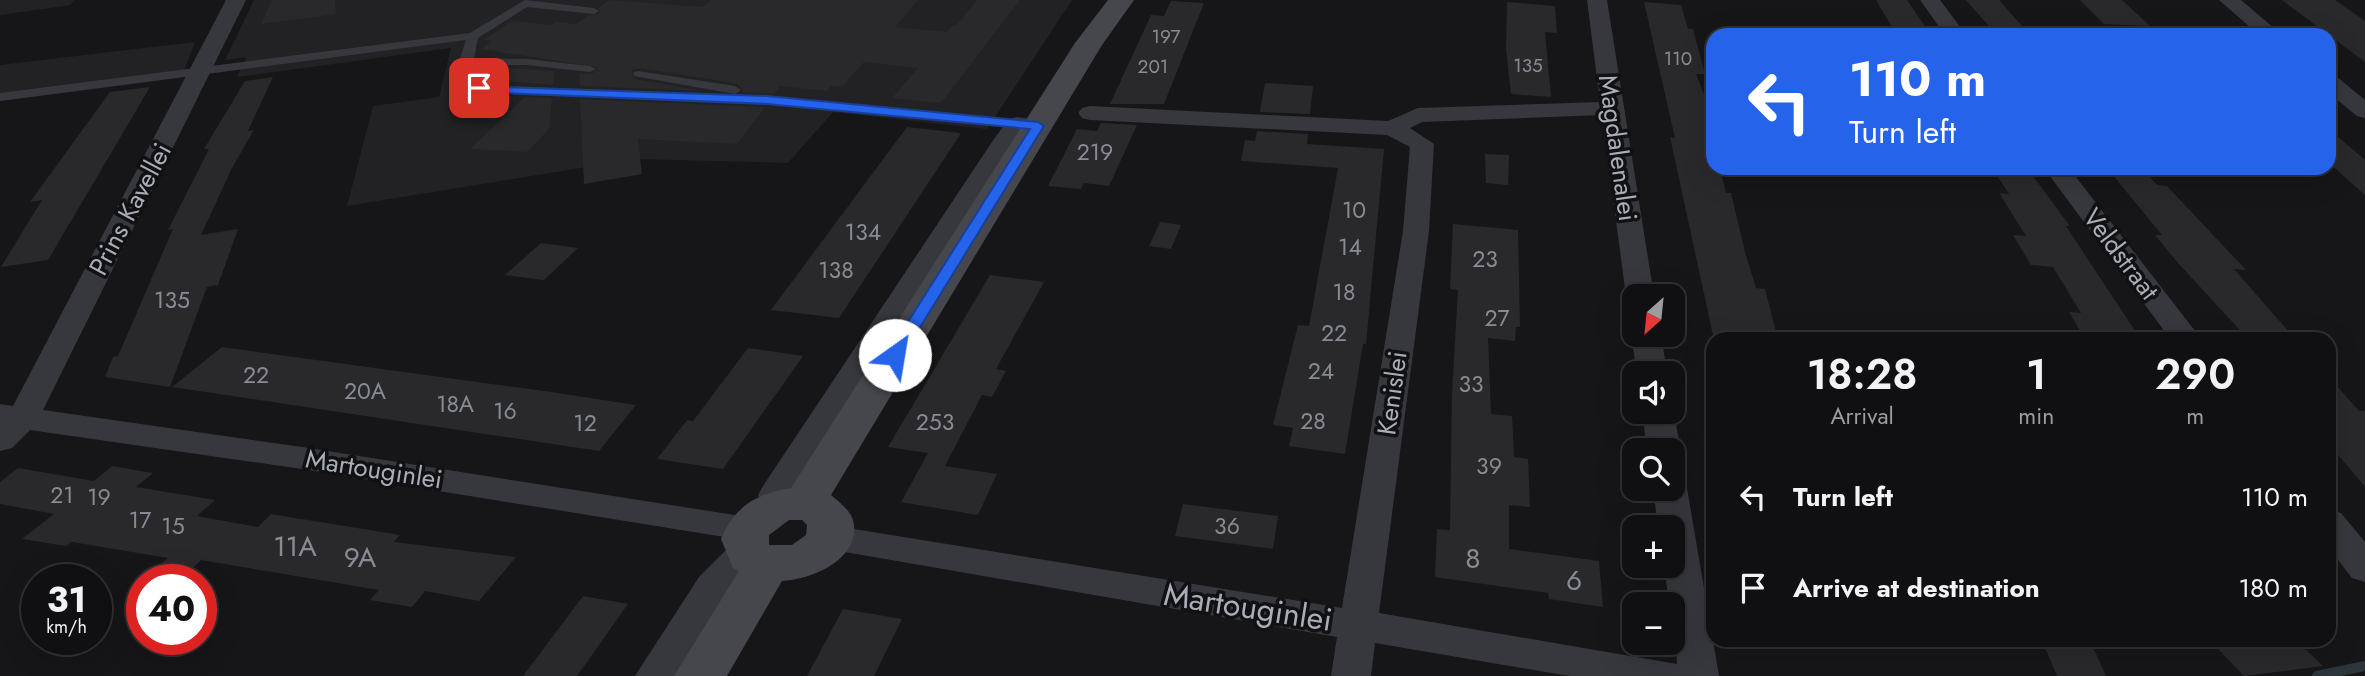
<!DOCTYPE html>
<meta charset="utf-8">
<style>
:root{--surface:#101012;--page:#1e1e20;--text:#f1f3f6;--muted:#9c9d9f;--line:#303032}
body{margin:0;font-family:Jost,sans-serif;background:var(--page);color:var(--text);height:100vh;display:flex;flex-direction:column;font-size:26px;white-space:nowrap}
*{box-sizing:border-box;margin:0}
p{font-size:23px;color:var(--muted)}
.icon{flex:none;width:38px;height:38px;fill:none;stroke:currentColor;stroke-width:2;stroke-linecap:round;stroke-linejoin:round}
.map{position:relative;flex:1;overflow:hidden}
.details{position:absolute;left:1706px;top:332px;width:630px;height:315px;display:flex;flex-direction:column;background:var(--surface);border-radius:21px;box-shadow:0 7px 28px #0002,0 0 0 2px var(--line)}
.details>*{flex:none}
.guide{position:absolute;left:1706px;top:28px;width:630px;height:147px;border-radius:21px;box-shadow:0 7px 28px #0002,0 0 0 2px var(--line);background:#2563eb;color:#fff;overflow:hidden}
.needle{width:46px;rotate:207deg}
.buttons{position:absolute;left:1622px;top:284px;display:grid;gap:14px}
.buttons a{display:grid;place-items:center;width:63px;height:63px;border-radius:14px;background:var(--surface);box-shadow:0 7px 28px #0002,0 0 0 2px var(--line);font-size:35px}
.speed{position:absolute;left:21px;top:564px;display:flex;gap:14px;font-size:35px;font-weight:700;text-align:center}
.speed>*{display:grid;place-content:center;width:91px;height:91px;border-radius:50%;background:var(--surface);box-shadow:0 7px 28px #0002,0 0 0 2px var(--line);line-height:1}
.speed small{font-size:18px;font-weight:400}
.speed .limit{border:10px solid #d22;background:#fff;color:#111}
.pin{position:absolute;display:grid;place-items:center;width:60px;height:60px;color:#fff;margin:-30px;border-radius:14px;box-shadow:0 4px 10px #0006}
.me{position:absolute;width:77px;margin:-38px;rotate:32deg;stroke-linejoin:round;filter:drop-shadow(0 0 5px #0008)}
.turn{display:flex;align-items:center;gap:24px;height:147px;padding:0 28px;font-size:32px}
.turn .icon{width:91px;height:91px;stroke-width:2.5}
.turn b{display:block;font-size:49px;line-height:60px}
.eta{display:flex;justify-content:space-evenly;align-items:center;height:119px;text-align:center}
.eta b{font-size:42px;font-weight:600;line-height:49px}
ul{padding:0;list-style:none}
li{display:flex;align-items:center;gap:21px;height:91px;padding:0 28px}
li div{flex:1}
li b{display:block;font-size:26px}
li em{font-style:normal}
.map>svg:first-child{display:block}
.built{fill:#222225}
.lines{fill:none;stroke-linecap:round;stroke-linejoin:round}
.stream{stroke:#2c353c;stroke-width:10}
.building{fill:#29292c}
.lane{fill:#37383d;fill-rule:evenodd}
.street{fill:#37383d;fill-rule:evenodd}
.secondary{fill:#45474d;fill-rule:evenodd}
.route{fill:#2563eb;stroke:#184099;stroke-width:2}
.labels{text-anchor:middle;stroke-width:7;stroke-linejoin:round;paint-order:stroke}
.far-number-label{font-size:19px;fill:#888b94}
.number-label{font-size:23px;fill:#888b94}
.street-label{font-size:26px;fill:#a8adb8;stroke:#111113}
.near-number-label{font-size:28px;fill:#888b94}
.near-street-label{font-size:32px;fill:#a8adb8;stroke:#111113}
</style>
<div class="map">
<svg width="2365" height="676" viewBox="0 0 2365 676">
<rect width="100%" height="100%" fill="#161618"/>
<g class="built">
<polygon points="0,0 74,0 70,5 0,15"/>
<polygon points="254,0 1072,0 987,129 833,112 788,163 636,159 347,206 373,106 439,97 451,48 237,77 246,57 225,60"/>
<polygon points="195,42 181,78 0,101 0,65"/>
</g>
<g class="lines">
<polyline class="stream" points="2317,676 2365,666"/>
</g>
<g class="building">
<polygon points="272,0 335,0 336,14 261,24"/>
<polygon points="609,0 703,7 711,0 918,0 895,27 947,32 952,26 956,26 977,0 1020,0 941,103 892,98 918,68 864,62 842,87 831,86 826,91 780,86 774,94 742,92 743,89 735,83 638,68 632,70 634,79 703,91 580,86 579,73 591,74 598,70 597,67 481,49 492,41 484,40 512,21 551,25 556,22 576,24 587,16 600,13 598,8"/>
<polygon points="1876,0 1907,0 1929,32 1894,30"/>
<polygon points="1966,0 1999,0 2030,35 1997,35"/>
<polygon points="2080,0 2122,0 2150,26 2104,24"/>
<polygon points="2282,0 2335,0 2365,21 2365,62"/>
<polygon points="1171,1 1204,3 1164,104 1110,104 1151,15 1164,16"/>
<polygon points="1507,2 1555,6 1557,33 1545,32 1551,97 1511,94 1506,50"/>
<polygon points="1644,2 1681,5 1688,29 1693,29 1705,74 1696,74 1713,118 1713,168 1720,169 1726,193 1731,193 1745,252 1756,288 1765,289 1778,340 1714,340 1670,137 1675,138"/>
<polygon points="510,68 554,71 553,85 494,80"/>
<polygon points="273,77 248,131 254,130 232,168 201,235 238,229 218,285 207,287 170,387 105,377 113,357 118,356 173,229 168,230 209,149 204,149 245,81"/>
<polygon points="1265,83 1313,86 1310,114 1260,112"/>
<polygon points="150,87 48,260 1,267 42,200 30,202 110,92"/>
<polygon points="525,97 552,98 549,129 527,152 470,149"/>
<polygon points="580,99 765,107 737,144 638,139 642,174 584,184"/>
<polygon points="1101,123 1137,125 1109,186 1084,183 1081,189 1048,186 1077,129 1097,131"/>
<polygon points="907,127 961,133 839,318 771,310"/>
<polygon points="2329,129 2365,160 2365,195 2329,163"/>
<polygon points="1257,131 1308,134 1307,144 1384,149 1366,344 1363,344 1345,454 1289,446 1293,428 1273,425 1298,325 1309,326 1338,168 1241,161 1245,140 1255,141"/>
<polygon points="1485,154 1509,155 1508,185 1486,183"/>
<polygon points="1992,168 2027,168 2070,226 2066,226 2141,340 2085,339 2069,312 2081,313 2053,267 2031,265 2013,235 2026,236 1999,193 2009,194"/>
<polygon points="2107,168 2142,168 2157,185 2167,186 2246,270 2234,269 2296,340 2249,340 2178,263 2155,235 2162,235"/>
<polygon points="1160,222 1181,225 1171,249 1149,246"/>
<polygon points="1453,224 1518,230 1520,327 1516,327 1515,341 1488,338 1491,414 1512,416 1514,457 1528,459 1530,507 1509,505 1509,549 1599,561 1603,607 1549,599 1548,593 1435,577 1437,529 1450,530 1452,393 1458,290 1450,289"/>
<polygon points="541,243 578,248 544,280 505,275"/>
<polygon points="990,275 1044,282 996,369 1006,371 992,397 982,395 945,466 997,474 978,515 901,502 928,453 888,447"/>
<polygon points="222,347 551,392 636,405 599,451 172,387"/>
<polygon points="748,348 803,356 723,469 657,459 687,420 693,421"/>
<polygon points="2329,377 2359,411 2365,411 2365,487 2329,444"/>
<polygon points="112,466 153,473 136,487 215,500 197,516 258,527 271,514 400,535 394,542 516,557 479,601 425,591 412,607 370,600 379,590 201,560 186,574 156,568 168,558 72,542 66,546 22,539 54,514 0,504 0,482 18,468 94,481"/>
<polygon points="1183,504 1278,516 1273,549 1175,536"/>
<polygon points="583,596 628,604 577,676 523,676"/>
<polygon points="843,609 902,619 874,676 807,676"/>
<polygon points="2042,640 2093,647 2106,676 2057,676"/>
<polygon points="2209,640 2296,640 2323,666 2244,676"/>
</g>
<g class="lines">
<g class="lane">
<polygon points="525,0 594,8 599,11 594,14 527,7 478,38 474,58 527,59 590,66 596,69 590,72 527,65 472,65 469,78 480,85 767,96 1017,120 1023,124 1017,128 767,104 479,92 464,87 457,78 459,61 466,40 0,101 0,93 470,33"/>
<polygon points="638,71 735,86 741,90 735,94 634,76 634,72"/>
</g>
<g class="street">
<polygon points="226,0 246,0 43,410 302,447 760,519 766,528 760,537 754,539 763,550 725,597 676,676 635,676 699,577 737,539 302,469 30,430 12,448 0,451 0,404 13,406"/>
<polygon points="1587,0 1607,0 1654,296 1634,296 1634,303 1626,296 1602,115 1422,122 1410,128 1434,144 1429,231 1379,613 1677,664 1673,604 1669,604 1664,565 1673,565 1673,527 1658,527 1653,488 1673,488 1673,477 1682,479 1687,488 1719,676 1569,676 1375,643 1371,676 1331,676 1337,637 816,547 811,538 816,529 829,525 1342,608 1403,231 1410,147 1387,135 1090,120 1082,118 1078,113 1082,108 1090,106 1388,121 1418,108 1600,102"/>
<polygon points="1920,0 1940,0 1966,35 1945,35"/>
<polygon points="2219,0 2241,0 2282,35 2259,35"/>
<polygon points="2329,75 2337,77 2365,100 2365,118 2357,116 2329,93"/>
<polygon points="1017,117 1046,121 1050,126 1046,131 1023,132 1017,141 792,495 795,506 790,515 778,518 766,515 758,495 763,486 994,139 1009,119"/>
<polygon points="2044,168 2069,168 2202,340 2171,340"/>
<polygon points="1634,329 1634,334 1661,334 1667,373 1637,373 1631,334"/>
<polygon points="1673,409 1681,450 1673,459 1673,450 1647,450 1642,411"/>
<polygon points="2329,509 2341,513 2365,542 2365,582 2352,578 2329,548"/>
</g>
<path class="secondary" d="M1108,0H1134L1102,45L831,495C839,502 850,510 853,520C863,558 812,580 782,581L727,676H674L739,571L733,568L721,539C735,506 756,494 791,488L1075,43ZM789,520H802L807,525L806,535L792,545H769V535Z"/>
</g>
<polygon class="route" points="474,86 767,96 1038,122 1044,126 903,355 895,360 887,355 1030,129 767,104 479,92 473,88"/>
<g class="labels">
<g class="far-number-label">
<text x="1166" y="43">197</text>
<text x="1678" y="65">110</text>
<text x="1528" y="72">135</text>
<text x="1153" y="73">201</text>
</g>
<g class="number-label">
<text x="1095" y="160">219</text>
<text x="1354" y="218">10</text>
<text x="863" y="240">134</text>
<text x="1350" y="255">14</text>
<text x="1485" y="267">23</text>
<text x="836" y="278">138</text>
<text x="1344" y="300">18</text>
<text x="172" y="308">135</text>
<text x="1497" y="326">27</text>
<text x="1334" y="341">22</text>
<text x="1321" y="379">24</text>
<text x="256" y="383">22</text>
<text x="1471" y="392">33</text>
<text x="365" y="399">20A</text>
<text x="455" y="412">18A</text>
<text x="505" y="419">16</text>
<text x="1313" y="429">28</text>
<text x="935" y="430">253</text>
<text x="585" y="431">12</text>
<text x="1489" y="474">39</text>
<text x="62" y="503">21</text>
<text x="99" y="505">19</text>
<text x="140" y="528">17</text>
<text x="173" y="534">15</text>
<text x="1227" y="534">36</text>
</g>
<g class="street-label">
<text transform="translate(1618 148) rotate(82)" y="9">Magdalenalei</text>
<text transform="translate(130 209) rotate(-62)" y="9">Prins Kavellei</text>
<text transform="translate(2121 254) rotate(53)" y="9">Veldstraat</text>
<text transform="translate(1392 393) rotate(-82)" y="9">Kenislei</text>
<text transform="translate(374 469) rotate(9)" y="9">Martouginlei</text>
</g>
<g class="near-number-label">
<text x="295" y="556">11A</text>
<text x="360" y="567">9A</text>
<text x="1473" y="568">8</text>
<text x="1574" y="590">6</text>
</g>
<g class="near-street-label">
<text transform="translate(1248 607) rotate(9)" y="11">Martouginlei</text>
</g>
</g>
</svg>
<div class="buttons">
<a><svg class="needle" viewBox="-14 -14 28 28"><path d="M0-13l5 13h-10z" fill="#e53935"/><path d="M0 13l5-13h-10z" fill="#9c9d9f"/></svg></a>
<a><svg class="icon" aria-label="sound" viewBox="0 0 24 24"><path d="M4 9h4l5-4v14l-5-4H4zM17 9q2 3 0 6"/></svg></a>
<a><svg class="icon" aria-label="search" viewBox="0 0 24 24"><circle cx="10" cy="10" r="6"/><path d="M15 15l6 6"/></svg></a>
<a>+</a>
<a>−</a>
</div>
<div class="speed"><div>31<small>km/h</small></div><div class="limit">40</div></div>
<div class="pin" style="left:479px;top:88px;background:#d93025"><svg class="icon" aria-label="arrive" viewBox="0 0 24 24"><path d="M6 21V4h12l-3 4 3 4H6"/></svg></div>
<svg class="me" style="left:895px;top:355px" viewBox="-20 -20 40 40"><circle r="19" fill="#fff"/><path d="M0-13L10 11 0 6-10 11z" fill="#2563eb"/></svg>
<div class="guide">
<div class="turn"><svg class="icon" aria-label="left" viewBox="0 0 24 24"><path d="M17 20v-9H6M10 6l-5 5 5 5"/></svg><div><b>110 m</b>Turn left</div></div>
</div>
<section class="details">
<div class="eta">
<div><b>18:28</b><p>Arrival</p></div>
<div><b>1</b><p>min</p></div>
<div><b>290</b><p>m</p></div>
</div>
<ul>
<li><svg class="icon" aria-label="left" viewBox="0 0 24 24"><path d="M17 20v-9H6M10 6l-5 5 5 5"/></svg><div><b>Turn left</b></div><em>110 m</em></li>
<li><svg class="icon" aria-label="arrive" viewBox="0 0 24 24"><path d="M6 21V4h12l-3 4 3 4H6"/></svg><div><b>Arrive at destination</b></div><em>180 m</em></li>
</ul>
</section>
</div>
